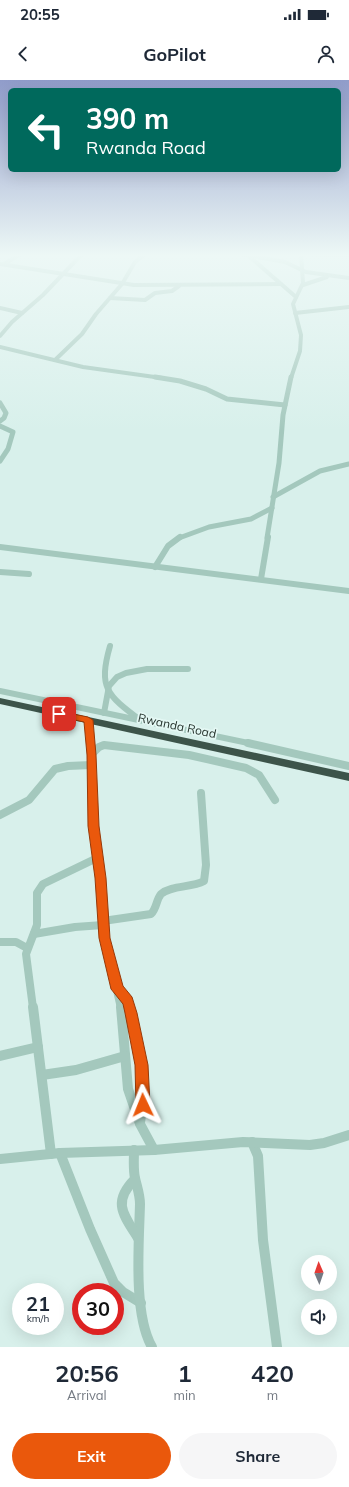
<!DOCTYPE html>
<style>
:root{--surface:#fff;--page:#f6f6f7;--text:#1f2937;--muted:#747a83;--accent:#ea580c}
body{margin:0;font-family:Mulish,sans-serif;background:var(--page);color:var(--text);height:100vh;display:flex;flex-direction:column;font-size:15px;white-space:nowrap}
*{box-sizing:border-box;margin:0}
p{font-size:13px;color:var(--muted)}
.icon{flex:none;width:22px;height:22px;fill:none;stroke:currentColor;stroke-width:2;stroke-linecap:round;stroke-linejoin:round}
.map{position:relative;height:1267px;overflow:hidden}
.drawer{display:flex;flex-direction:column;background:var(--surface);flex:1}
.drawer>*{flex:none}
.banner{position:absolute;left:8px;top:8px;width:333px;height:84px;border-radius:6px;box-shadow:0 4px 16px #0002;background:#00695c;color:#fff;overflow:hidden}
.needle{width:26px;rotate:358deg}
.fabs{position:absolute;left:301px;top:1175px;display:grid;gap:8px}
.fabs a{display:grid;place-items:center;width:36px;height:36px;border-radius:50%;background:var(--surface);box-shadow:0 4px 16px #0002;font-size:20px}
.speed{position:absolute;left:12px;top:1203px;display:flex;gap:8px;font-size:20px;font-weight:700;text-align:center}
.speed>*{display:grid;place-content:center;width:52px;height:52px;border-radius:50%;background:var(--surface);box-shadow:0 4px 16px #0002;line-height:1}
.speed small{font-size:10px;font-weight:400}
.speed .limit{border:6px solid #d22;background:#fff;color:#111}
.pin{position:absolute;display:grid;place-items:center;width:34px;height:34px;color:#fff;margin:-17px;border-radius:8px;box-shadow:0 2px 6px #0006}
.me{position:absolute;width:44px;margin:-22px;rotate:358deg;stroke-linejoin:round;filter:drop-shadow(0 0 3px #0008)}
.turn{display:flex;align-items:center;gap:14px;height:84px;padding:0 12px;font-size:18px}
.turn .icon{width:52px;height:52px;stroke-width:2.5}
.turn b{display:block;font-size:28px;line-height:34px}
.eta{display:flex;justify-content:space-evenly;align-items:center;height:68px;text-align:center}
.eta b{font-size:24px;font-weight:700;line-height:28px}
.primary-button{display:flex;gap:8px;margin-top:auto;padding:8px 12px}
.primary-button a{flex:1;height:46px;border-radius:24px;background:var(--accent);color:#fff;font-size:16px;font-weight:700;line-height:46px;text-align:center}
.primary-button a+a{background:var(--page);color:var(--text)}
.status{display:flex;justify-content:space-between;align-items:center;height:28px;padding:0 20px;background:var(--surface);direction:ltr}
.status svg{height:11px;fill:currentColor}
header{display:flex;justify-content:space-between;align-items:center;height:52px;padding:0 12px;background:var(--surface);font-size:18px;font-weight:700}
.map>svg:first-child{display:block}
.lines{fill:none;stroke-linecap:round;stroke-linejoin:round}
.minor-far4{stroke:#a4c8bd;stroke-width:4}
.minor-far3{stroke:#a4c8bd;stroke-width:5}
.minor-far2{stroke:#a4c8bd;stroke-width:6}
.minor-far1{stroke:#a4c8bd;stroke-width:8}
.minor{stroke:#a4c8bd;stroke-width:10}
.highway{fill:#3d544a;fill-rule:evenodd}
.route{fill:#ea580c;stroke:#983908}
.labels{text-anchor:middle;stroke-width:3.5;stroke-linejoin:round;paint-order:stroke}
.street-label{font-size:12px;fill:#26332d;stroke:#e4f8f4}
</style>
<div class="status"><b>20:55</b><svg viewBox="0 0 49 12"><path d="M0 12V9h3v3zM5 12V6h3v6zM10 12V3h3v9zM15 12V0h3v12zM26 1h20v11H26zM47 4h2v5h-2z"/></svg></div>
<header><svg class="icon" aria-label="back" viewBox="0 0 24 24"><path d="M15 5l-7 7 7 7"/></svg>GoPilot<svg class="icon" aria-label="person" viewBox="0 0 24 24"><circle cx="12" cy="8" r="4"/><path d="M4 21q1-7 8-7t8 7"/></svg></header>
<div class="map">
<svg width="349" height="1267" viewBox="0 0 349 1267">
<rect width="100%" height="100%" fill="#d8f0eb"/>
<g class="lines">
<g class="minor-far4">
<polyline points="241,174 285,182 306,192 349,198"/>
<polyline points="301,174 349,175"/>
<polyline points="250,177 296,217"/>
<polyline points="0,184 134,205 281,204"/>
<polyline points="4,184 21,174"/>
<polyline points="303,205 327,197"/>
<polyline points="110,218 145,220 155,213 172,211 179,206"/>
<polyline points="0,228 22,233"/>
<polyline points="295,233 349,227"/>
<polyline points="0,256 12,242 43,215 82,174"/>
<polyline points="0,267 83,287 162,298"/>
<polyline points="55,280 82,254 96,234 122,204 135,182 145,174"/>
<polyline points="291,298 300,271 301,255 293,224 303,203 301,174"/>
</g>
<g class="minor-far3">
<polyline points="155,297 180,301 206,309 227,319 285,325"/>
<polyline points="0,323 6,333 4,338 0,341"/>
<polyline points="0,346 13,352 8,369 0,381"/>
<polyline points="273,417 320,391 349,384"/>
<polyline points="179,458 209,447 251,439 272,428"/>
<polyline points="267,458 279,383 283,335 291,297"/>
</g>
<g class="minor-far2">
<polyline points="0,467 349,511"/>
<polyline points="155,487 168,466 180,457"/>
<polyline points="0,492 29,494"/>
<polyline points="261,499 268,457"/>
<path d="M110,566C98,608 107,615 140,640"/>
<polyline points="0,611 253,664"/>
<polyline points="104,633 109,606 117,597 126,593 147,589 188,589"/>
<polyline points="88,640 91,664"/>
</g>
<g class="minor-far1">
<polyline points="91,663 93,747 101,798 105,858 121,928"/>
<polyline points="248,663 349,686"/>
<polyline points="92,674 99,667 104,665 189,675 246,688 259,695 275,720"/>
<polyline points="0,735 29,720 55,689 68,686 91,685"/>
<path d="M103,841L151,834C157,828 156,820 161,814C172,805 191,808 204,801L206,785L201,713"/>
<polyline points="34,854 75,847 103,845"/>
<polyline points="0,862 16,862 27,868"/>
<polyline points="118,909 128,921 129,928"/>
<polyline points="33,928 26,874 37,845 37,813 43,804 97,778"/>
</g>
<g class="minor">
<polyline points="33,927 51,1074"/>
<polyline points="121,927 128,1009 140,1044 154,1070"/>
<path d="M129,927C137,965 147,1003 140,1043"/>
<polyline points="0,976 38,967"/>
<polyline points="42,995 76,990 125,976"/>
<polyline points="252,1062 258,1076 263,1160 277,1267"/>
<path d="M134,1070C134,1079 133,1089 135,1098C137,1107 140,1115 140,1124C139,1163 133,1234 152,1267"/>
<polyline points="60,1073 90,1149 114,1203 123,1212 141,1223"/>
<polyline points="0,1079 60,1073 154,1070 243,1062 310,1065 324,1063 349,1055"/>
<path d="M135,1099C112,1122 123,1134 138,1158"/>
</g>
<polygon class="highway" points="0,618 349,693 349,701 0,624"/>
</g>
<linearGradient id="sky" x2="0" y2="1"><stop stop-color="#909cca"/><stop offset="0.5" stop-color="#edf8f6"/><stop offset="1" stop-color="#edf8f6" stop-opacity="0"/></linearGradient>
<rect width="349" height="351" fill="url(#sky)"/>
<polygon class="route" points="56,631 59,631 88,637 93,640 96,675 99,746 106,798 110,858 123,906 132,917 137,933 148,985 150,1025 148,1030 143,1032 138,1030 136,1025 135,985 125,933 123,924 111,909 99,858 95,798 88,746 87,675 84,642 56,636"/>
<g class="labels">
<g class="street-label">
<text transform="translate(177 646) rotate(12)" y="4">Rwanda Road</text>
</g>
</g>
</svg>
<div class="fabs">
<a><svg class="needle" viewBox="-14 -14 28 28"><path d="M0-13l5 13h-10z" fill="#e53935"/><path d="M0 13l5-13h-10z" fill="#747a83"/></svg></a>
<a><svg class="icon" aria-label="sound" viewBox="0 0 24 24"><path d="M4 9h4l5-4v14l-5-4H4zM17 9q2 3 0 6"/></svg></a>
</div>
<div class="speed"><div>21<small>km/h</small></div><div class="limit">30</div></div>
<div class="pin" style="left:59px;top:634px;background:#d93025"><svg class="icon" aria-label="arrive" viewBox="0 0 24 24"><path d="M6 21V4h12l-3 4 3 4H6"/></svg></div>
<svg class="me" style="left:143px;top:1025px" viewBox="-20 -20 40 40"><path d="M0-17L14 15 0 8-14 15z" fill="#ea580c" stroke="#fff" stroke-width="4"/></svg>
<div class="banner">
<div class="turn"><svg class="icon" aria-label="left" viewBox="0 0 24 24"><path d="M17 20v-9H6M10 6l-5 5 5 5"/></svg><div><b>390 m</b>Rwanda Road</div></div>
</div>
</div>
<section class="drawer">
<div class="eta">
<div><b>20:56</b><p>Arrival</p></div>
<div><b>1</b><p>min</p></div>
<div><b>420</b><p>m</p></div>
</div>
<div class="primary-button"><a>Exit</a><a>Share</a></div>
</section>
